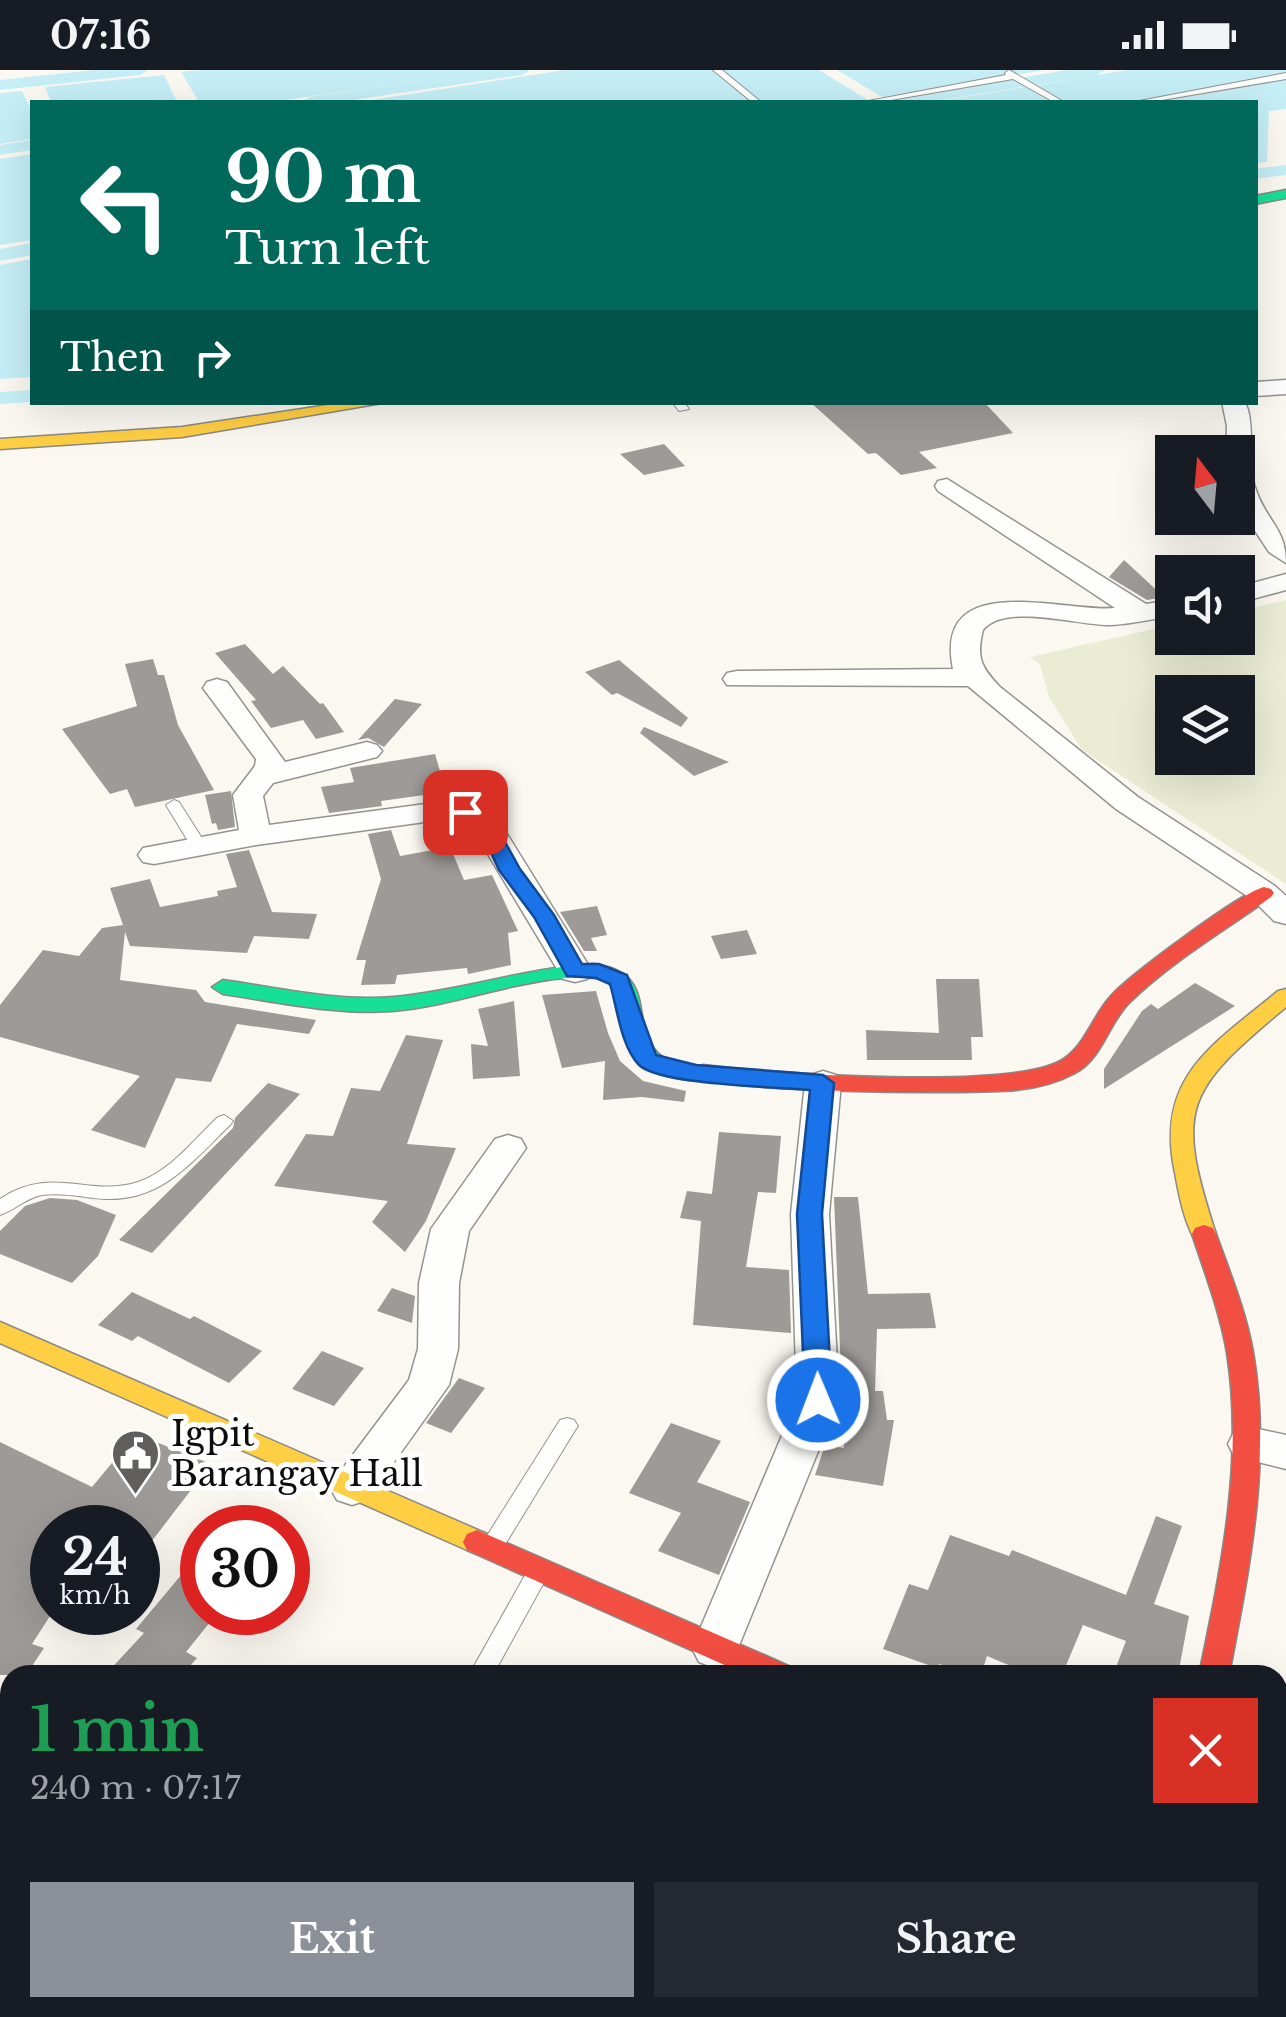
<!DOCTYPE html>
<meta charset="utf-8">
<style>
:root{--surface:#171b24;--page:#242831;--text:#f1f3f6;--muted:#9ea1a6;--accent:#8c9099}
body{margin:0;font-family:"Libre Baskerville",serif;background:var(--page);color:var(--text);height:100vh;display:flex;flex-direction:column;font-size:38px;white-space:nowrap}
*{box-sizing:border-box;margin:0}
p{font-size:32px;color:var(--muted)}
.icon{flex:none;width:55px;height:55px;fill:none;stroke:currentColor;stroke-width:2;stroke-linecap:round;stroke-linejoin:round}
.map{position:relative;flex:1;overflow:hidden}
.side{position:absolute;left:0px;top:1595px;width:1288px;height:352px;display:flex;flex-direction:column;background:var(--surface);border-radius:30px 30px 0 0;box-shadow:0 10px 40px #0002}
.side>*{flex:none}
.top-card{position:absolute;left:30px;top:30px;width:1228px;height:305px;border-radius:0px;box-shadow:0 10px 40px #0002;background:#00695c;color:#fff;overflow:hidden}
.needle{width:65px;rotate:344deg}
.buttons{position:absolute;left:1155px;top:365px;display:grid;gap:20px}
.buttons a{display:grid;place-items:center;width:100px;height:100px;border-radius:0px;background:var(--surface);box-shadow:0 10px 40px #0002;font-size:50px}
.speed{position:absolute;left:30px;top:1435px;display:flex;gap:20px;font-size:50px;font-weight:700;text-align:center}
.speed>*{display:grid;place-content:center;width:130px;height:130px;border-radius:50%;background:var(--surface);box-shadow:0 10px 40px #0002;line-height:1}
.speed small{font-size:25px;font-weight:400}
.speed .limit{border:15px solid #d22;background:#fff;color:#111}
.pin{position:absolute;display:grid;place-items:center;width:85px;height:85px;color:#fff;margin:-42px;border-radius:20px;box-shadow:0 5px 15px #0006}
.me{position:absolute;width:110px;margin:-55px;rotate:359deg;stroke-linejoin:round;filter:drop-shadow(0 0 8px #0008)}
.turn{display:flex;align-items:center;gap:35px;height:210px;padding:0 30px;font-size:45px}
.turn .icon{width:130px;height:130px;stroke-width:2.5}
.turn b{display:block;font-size:70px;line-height:85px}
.then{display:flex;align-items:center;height:95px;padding:0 30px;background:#0003;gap:20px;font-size:38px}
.round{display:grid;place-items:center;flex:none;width:105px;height:105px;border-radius:0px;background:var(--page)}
.headline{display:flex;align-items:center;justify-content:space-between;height:170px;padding:0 30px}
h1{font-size:60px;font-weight:800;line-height:75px;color:#1e9e55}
.primary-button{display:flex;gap:20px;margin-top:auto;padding:20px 30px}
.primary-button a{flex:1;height:115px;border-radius:0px;background:var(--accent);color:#fff;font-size:40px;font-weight:800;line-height:115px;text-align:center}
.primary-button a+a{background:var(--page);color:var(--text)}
.status{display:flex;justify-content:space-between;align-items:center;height:70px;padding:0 50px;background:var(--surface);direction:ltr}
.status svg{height:28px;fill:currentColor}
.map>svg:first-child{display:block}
.cemetery{fill:#eaecd4;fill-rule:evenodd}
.water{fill:#c5eef7}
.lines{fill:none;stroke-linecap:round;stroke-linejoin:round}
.canal{fill:#c5eef7;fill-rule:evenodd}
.building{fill:#9e9a97}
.lane-casing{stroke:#949390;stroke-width:2}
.street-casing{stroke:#949390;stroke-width:3}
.fast-casing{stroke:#8b8986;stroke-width:3}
.slow-casing{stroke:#8b8986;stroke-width:3}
.jam-casing{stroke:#8b8986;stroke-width:3}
.lane{fill:#fefefd;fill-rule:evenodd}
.street{fill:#fefefd;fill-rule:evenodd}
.fast{fill:#16e098;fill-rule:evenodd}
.slow{fill:#ffcf43;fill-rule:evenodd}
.jam{fill:#f24e42;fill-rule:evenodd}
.route{fill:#1a73e8;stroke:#114b97;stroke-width:2.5}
.labels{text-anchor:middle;stroke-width:10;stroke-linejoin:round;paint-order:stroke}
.near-poi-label{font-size:35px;fill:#0d0d0d;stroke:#fff;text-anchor:start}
</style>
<div class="status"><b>07:16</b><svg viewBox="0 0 49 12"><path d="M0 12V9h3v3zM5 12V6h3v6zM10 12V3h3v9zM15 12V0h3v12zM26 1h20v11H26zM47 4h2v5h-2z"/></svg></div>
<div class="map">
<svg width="1286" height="1947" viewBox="0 0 1286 1947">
<rect width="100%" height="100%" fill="#fbf8f1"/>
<path class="cemetery" d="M1286,530V814L1082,680L1049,627L1040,595L1030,587L1172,555V568H1238V541ZM1172,622H1238V688H1172Z"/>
<g class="water">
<polygon points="201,0 494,0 271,32 199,32 181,2"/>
<polygon points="565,0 819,0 868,30 359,32"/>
<polygon points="837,0 1045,0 882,27"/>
<polygon points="1127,0 1286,0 1286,39 1269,41 1267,92 1255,93 1255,32 935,32"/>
<polygon points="164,5 177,32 51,32 45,17"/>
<polygon points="22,21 32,41 32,69 0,74 0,23"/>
<polygon points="32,84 32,170 0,175 0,89"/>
<polygon points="32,189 32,307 0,309 0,195"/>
</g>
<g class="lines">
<g class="canal">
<polygon points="95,0 148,0 140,5 0,20 0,10"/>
<polygon points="490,0 530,0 522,5 339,32 302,32 310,27"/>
<polygon points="1068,0 1105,0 1097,5 930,32 895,32 903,27"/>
<polygon points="32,70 32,80 0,85 0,75"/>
<polygon points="1286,95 1286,105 1255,109 1255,99"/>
<polygon points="32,173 32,185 0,191 0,179"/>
<polygon points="32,320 32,332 0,334 0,322"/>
</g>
</g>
<g class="building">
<polygon points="810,332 984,332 1013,363 919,382 937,398 901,405 876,383 868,384"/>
<polygon points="664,374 685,396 644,405 620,384"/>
<polygon points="1124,490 1164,527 1147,530 1109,507"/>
<polygon points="245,574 273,604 283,596 320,634 323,633 344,662 316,669 303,650 271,658 251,631 256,630 215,583"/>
<polygon points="153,589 158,605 164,605 178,655 214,720 135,737 127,719 110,724 62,659 137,636 125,594"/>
<polygon points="619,590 688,648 681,657 617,623 612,625 585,602"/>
<polygon points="395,629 422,634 384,677 368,668 358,670"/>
<polygon points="644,657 729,692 694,706 640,663"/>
<polygon points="435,684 446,722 381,731 382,736 329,743 321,717 354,712 350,698"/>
<polygon points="231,721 235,757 218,760 216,753 212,754 205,725"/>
<polygon points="391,760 400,786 450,777 464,810 492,805 518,861 508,863 511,895 468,904 467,898 397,905 395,914 361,915 366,890 356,890 381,809 368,764"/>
<polygon points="249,780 272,842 317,844 309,869 254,866 247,883 130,876 125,862 120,910 196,920 205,932 316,950 309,964 237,954 211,1012 176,1008 145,1078 91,1060 140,1006 0,967 0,935 43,880 79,886 102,858 123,855 110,818 150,809 160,837 218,826 217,821 237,817 226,784"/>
<polygon points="597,836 607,865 591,868 597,881 584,881 560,842"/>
<polygon points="747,860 757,884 721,889 711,866"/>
<polygon points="936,909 979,909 983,967 971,967 972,990 867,990 866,960 939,963"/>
<polygon points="1195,913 1235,936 1104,1019 1104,999 1142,941 1151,934 1158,939"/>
<polygon points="596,921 608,963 620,991 643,1011 686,1021 684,1032 642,1027 603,1030 605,991 562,998 542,925"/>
<polygon points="514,931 520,1006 473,1009 471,974 488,976 478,939"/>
<polygon points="406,965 443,970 407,1074 456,1078 426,1151 405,1182 372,1152 388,1131 274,1116 306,1064 333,1066 351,1018 380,1021"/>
<polygon points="268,1013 300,1024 152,1183 119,1170 233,1058 235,1048"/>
<polygon points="719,1062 781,1066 776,1123 758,1122 746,1197 789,1200 791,1263 693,1255 701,1151 680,1148 687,1121 712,1124"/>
<polygon points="834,1127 858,1127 868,1224 930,1223 936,1258 877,1259 875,1321 883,1321 887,1350 894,1350 883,1416 815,1405 825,1375 844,1378"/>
<polygon points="50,1128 77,1130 116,1145 98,1186 72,1213 0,1184 0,1161 25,1136"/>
<polygon points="392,1218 415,1226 412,1253 377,1241"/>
<polygon points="132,1222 190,1249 194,1246 262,1281 229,1313 138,1266 132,1271 98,1255"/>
<polygon points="322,1281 364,1298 334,1336 292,1319"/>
<polygon points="459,1308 485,1318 451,1363 426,1353"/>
<polygon points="671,1353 721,1371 697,1412 750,1432 719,1505 658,1481 681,1443 629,1423"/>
<polygon points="136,1364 211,1394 138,1489 138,1458 52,1458 52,1543 32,1574 44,1578 26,1605 0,1605 0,1372 92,1417"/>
<polygon points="1156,1446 1182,1456 1154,1534 1189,1546 1178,1605 1113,1605 1126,1571 1083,1555 1062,1605 1032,1605 987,1586 981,1605 972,1605 939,1594 937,1598 883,1579 909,1514 928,1520 950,1465 1009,1486 1012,1480 1126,1525"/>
<polygon points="202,1480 202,1542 218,1542 186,1582 197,1588 182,1605 105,1605 144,1563 136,1559"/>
</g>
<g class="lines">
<defs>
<g id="lane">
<polygon points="713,0 722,0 761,32 752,32"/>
<polygon points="1009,0 1064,32 1054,32 1013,9 879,32 863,32 1006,5 1005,3"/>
<polygon points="1286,3 1286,9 1150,32 1134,32"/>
<polygon points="672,332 684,332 689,339 679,341"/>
<polygon points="174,730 179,732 207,776 205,779 193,779 191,776 166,735"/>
<path d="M224,1045L233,1051L230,1055C193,1091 162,1131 106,1129C85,1128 64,1122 42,1125C26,1128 15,1140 0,1145V1129C52,1094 89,1128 138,1112C171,1101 194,1069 218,1047Z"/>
<polygon points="567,1348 574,1350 578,1356 574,1362 501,1481 493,1484 485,1481 482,1475 485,1469 560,1350"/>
<polygon points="537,1496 545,1498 548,1505 493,1605 469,1605 529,1498"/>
<polygon points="0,1823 10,1825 10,1849 0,1847"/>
<polygon points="416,1938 484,1938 488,1947 420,1947"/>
</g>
<g id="street">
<polygon points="1286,310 1286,324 1255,326 1255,312"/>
<path d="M1222,332H1245L1248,340C1255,367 1246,394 1256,420C1267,452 1286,458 1286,493L1269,482L1238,435V382H1226L1227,356Z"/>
<path d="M947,409L1146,534L1172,530V546C1152,549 1132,554 1111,555C1080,556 1005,532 983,560C976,588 981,597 1000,617L1138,727L1275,816L1286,826V854L1274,851L1253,830L1116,739L968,616L727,615L723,609L727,603L737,601L953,599C932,497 1066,543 1115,538L938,421L935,416L938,411Z"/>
<polygon points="1286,504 1286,520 1238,533 1238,517"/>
<polygon points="217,609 227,612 285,692 367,672 377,675 382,681 377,687 273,713 263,726 269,755 448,731 494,743 592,901 587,909 575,912 563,909 471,756 447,749 256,775 154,794 143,792 138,785 143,778 239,760 233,725 255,696 256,689 203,618 207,612"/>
<polygon points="823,1001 836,1005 841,1013 829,1144 839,1330 738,1578 731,1592 715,1598 699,1592 692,1578 797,1330 791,1144 805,1013 810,1005"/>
<polygon points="508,1065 521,1069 526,1078 469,1161 459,1213 458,1279 449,1315 367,1430 352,1435 337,1430 330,1418 337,1406 409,1310 418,1279 419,1213 431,1159 495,1069"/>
<polygon points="1249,1357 1286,1365 1286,1399 1234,1386 1228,1374 1234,1362"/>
</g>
<g id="fast">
<polygon points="1286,120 1286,128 1255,134 1255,126"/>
<path d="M593,894C665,903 623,961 664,988C678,997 696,993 711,998L714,1003L711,1008C699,1012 684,1010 672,1007C606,994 637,938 605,909C534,900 462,936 392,941C335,945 278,932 223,924L212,917L223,910C279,918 337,932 393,927C461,921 525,898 593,894Z"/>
<polygon points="1278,1808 1286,1811 1286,1842 1278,1839"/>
</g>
<g id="slow">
<polygon points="348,332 388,332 182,367 0,379 0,369 182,357"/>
<path d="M1286,919V937C1186,1021 1174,1036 1216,1164L1213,1170H1195C1184,1151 1179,1125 1175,1103C1154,1007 1213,975 1278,921Z"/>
<polygon points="0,1252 487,1464 491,1472 487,1480 477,1484 467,1480 0,1273"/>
</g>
<g id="jam">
<path d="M1264,817L1271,819L1274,823L1271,827C1224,861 1172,891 1130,932C1108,953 1103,988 1075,1003C1057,1013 1036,1018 1016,1020C976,1024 708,1024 692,1003L703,995C767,1003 1020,1022 1065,988C1086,973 1093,946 1110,927C1128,906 1240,823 1264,817Z"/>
<path d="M1204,1155L1213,1158L1216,1164C1230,1203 1246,1242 1253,1282C1272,1391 1249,1499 1229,1605H1199C1221,1499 1244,1391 1227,1283C1220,1242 1205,1203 1192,1164L1195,1158Z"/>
<polygon points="477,1460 789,1596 793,1605 747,1605 467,1480 463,1472 467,1464"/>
</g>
</defs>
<use href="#lane" class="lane-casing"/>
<use href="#street" class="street-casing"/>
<use href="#fast" class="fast-casing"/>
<use href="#slow" class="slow-casing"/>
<use href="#jam" class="jam-casing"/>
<use href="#lane" class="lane"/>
<use href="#street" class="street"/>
<use href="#fast" class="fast"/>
<use href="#slow" class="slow"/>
<use href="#jam" class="jam"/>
</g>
<path class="route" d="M465,736L490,745L520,799L554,845L582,894H599L627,905L656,985L696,995L823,1005L834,1013L822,1144L832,1330L828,1338L818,1341L809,1338L805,1330L797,1144L810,1020C777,1017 660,1015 639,995C621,977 617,937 610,914L596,908L567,906L534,847L499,800L482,763L476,754L455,742Z"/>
<defs>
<symbol id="civic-pin" viewBox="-11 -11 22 30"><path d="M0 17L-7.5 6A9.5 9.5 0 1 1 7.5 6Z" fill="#605f5d" stroke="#fff"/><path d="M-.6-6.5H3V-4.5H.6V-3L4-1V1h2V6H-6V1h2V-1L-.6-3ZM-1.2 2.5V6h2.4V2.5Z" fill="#fff"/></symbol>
</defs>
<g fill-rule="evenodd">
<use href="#civic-pin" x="108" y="1356" width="55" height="75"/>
</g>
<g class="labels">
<g class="near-poi-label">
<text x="171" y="1376">Igpit<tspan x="171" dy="40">Barangay Hall</tspan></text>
</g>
</g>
</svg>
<div class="buttons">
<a><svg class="needle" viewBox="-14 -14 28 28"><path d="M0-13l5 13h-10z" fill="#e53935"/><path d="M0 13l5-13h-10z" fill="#9ea1a6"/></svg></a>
<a><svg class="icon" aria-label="sound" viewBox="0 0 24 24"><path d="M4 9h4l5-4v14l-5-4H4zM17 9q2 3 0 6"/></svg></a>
<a><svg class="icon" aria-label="layers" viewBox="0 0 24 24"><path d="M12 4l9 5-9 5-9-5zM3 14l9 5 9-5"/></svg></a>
</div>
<div class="speed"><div>24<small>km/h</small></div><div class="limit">30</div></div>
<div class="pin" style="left:465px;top:742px;background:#d93025"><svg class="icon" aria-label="arrive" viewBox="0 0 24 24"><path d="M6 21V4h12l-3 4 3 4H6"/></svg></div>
<svg class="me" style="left:818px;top:1330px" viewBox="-20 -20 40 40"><circle r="17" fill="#1a73e8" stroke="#fff" stroke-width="3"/><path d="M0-11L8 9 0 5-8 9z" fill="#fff"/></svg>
<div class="top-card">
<div class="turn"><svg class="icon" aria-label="left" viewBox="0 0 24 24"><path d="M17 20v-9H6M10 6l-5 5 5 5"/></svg><div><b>90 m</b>Turn left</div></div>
<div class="then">Then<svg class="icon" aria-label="right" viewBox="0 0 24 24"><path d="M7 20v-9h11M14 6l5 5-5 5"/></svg></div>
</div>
<section class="side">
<div class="headline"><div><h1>1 min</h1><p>240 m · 07:17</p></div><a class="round" style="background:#d93025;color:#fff"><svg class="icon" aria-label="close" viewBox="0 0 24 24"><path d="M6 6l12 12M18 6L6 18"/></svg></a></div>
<div class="primary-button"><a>Exit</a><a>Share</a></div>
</section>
</div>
